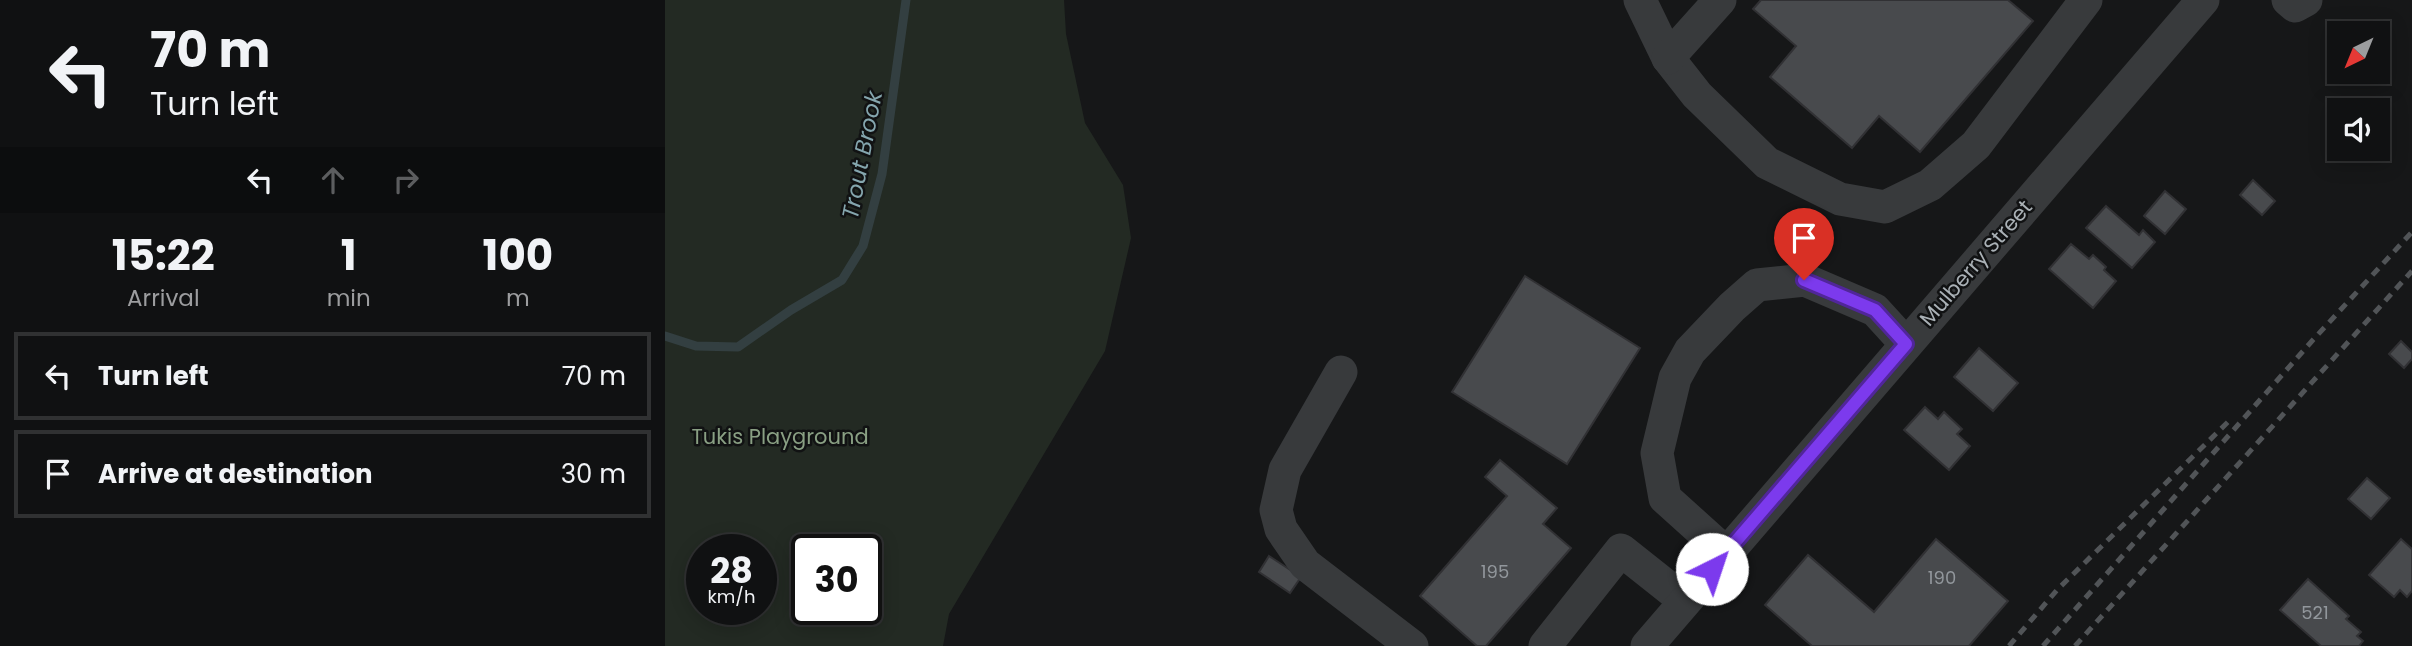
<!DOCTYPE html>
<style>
:root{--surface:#101112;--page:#1e1f20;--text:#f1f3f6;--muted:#9c9d9f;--line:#303132}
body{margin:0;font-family:Poppins,sans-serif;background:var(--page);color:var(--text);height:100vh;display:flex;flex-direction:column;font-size:26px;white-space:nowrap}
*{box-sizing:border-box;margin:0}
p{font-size:23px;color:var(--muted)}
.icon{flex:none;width:38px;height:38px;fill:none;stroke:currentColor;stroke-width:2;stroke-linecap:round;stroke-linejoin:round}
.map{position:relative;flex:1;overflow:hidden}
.side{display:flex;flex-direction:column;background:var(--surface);width:665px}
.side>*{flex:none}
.hud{background:#101112;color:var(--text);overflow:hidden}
.needle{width:46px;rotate:223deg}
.fabs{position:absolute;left:1662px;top:21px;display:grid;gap:14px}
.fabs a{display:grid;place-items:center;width:63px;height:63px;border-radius:0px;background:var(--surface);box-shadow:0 4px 18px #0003,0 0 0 2px var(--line);font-size:35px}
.speed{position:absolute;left:21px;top:534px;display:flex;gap:14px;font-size:35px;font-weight:700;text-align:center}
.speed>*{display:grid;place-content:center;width:91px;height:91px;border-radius:50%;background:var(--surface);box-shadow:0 4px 18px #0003,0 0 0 2px var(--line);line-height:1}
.speed small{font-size:18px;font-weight:400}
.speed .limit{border:4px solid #111;border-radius:10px;background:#fff;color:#111}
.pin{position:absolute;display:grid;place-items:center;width:60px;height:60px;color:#fff;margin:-72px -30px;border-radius:50% 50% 50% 0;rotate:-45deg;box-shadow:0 0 7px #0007}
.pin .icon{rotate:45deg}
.me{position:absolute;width:77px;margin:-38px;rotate:41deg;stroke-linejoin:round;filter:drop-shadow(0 0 5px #0008)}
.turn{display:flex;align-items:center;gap:24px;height:147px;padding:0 35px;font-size:32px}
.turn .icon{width:91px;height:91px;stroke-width:2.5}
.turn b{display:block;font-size:49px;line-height:60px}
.lanes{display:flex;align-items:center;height:66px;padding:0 35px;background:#0003;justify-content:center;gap:35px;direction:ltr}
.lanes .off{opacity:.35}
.eta{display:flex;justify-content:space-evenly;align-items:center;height:119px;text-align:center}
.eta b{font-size:42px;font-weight:700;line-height:49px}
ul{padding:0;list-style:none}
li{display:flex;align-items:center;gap:21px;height:88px;margin:0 14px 10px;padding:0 21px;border:4px solid var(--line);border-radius:0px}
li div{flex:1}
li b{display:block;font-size:26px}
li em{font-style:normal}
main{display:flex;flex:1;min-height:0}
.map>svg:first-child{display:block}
.green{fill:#232a23;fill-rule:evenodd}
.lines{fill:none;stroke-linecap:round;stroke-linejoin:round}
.stream{stroke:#333f41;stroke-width:9}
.building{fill:#484a4d;stroke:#313134;stroke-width:2}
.minor{stroke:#383a3c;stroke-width:33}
.rail{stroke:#515457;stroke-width:5;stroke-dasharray:9 7;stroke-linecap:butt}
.route-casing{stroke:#51269a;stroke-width:18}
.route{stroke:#7c3aed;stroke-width:12}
.labels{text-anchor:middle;stroke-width:5;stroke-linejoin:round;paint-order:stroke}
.number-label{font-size:18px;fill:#92979c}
.street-label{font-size:21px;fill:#aab1b6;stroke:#111213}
.park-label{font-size:21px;fill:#899f83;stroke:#111213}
.water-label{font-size:23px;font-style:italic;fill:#85a6ae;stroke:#111213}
</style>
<main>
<section class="side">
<div class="hud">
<div class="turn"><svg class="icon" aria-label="left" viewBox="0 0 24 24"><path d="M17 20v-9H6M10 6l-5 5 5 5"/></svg><div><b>70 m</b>Turn left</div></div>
<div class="lanes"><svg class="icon" aria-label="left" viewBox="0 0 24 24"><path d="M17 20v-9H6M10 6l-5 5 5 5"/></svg><svg class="icon off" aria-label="ahead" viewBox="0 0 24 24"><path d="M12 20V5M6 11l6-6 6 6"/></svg><svg class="icon off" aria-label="right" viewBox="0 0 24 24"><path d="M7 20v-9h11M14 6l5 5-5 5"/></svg></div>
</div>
<div class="eta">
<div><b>15:22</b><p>Arrival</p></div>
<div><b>1</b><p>min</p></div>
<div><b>100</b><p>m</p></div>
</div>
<ul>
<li><svg class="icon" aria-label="left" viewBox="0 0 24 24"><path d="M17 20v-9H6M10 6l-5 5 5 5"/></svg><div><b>Turn left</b></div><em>70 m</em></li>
<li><svg class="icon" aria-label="arrive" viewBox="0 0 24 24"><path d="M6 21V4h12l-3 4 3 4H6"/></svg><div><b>Arrive at destination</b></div><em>30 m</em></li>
</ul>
</section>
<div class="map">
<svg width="1747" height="646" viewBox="0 0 1747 646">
<rect width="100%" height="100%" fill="#161718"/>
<path class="green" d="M0,0H399L401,34L420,123L458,185L466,238L440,351L284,614L278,646H0ZM37,550H96V609H37ZM142,550H201V609H142Z"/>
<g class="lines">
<polyline class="stream" points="0,336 31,346 73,347 126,310 177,280 198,246 217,174 241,0"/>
</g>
<g class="building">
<polygon points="1096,0 1343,0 1368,21 1255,152 1214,116 1187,148 1105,77 1131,46 1088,9"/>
<polygon points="1588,180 1610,201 1597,215 1575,195"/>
<polygon points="1500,191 1521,209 1500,234 1479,216"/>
<polygon points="1441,206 1474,235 1478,230 1490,242 1467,268 1421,228"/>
<polygon points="1406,244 1424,259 1428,255 1441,267 1439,270 1451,281 1428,308 1384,269"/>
<polygon points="860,276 975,348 902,464 787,392"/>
<polygon points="1736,341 1747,352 1747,359 1739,368 1724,354"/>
<polygon points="1314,348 1353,383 1328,411 1289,377"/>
<polygon points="1260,407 1273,419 1279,412 1297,429 1292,434 1305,446 1284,470 1239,430"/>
<polygon points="835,460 892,508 878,524 906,548 821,646 812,646 755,596 842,496 820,477"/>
<polygon points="1702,478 1725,498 1706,519 1683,499"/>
<polygon points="1271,539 1343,601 1304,646 1147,646 1100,605 1143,555 1209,612"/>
<polygon points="1736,539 1747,549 1747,591 1742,597 1735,590 1729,597 1704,575"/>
<polygon points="604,556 636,577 625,593 594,572"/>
<polygon points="1643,579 1684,616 1681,619 1696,632 1692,636 1698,641 1694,646 1656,646 1615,610"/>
</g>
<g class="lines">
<g class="minor">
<polyline points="975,0 1003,58 1032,95 1102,163 1175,199 1220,207 1265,185 1311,145 1421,0"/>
<polyline points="1623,0 1630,6 1641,0"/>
<polyline points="1003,58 1055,0"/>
<polyline points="676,372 620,470 611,510 616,529 640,564 747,646"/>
<polyline points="1061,553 1000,498 992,453 1010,378 1025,351 1067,307 1092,285 1140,280 1210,310 1241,344"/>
<polyline points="880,646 956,550 1019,600"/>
<polyline points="982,646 1538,0"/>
</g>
<g class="rail">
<polyline points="1344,646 1392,590 1564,421"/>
<polyline points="1378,646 1647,341 1747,232"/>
<polyline points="1410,646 1747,271"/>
</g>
</g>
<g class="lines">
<defs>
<polyline id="route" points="1047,569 1241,344 1210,310 1139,280"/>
</defs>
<use href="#route" class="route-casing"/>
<use href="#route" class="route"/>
</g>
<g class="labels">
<g class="number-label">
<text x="830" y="578">195</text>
<text x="1277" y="584">190</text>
<text x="1650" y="619">521</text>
</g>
<g class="street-label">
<text transform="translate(1311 263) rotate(-49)" y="7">Mulberry Street</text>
</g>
<g class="park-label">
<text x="115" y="444">Tukis Playground</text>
</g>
<g class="water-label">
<text transform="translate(197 155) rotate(-79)" y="8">Trout Brook</text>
</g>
</g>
</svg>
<div class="fabs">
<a><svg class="needle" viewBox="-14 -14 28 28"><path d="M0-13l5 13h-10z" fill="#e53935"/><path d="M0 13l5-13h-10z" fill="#9c9d9f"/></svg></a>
<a><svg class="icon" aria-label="sound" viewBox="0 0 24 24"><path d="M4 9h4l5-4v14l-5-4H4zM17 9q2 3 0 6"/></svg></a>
</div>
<div class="speed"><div>28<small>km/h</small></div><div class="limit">30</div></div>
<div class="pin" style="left:1139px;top:280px;background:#d93025"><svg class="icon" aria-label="arrive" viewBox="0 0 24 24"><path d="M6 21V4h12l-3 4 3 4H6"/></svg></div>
<svg class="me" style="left:1047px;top:569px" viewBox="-20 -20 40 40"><circle r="19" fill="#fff"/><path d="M0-13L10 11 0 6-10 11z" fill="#7c3aed"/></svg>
</div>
</main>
